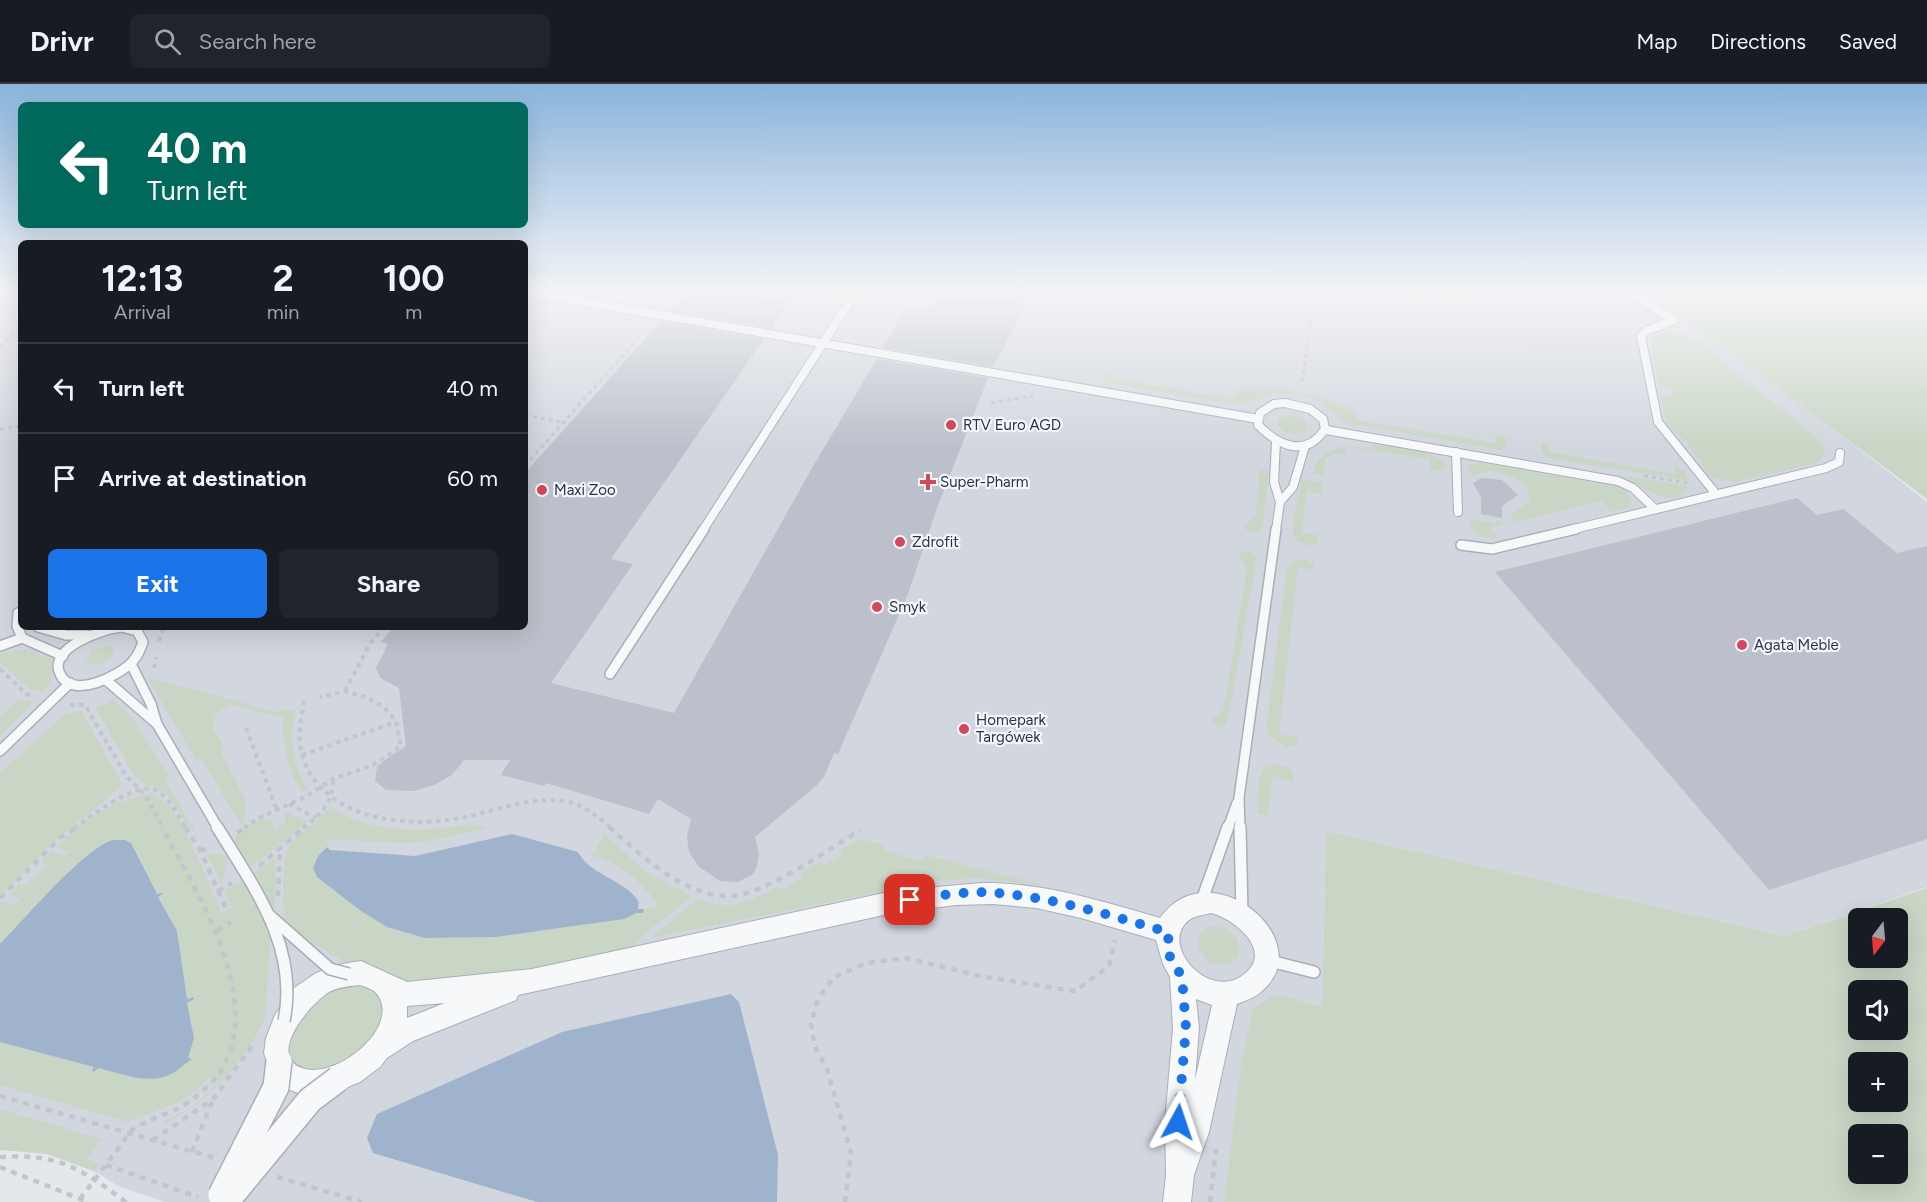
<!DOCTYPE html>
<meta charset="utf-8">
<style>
:root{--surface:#171b24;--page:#20242c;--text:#f1f3f6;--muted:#9ea1a6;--line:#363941;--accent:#1a73e8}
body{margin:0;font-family:Figtree,sans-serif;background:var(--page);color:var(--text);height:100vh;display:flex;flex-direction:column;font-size:22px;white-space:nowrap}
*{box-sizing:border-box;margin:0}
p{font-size:20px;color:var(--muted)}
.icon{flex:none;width:33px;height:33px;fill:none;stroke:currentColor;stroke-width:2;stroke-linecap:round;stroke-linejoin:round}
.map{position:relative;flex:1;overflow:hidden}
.details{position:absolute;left:18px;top:156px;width:510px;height:390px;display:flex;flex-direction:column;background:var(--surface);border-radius:9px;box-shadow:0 6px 24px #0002}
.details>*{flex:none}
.top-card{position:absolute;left:18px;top:18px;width:510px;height:126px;border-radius:9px;box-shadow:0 6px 24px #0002;background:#00695c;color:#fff;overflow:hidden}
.needle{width:39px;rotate:196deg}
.fabs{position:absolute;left:1848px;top:824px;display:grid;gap:12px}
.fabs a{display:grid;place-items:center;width:60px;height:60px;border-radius:9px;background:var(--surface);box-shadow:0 6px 24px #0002;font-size:30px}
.pin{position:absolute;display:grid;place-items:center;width:51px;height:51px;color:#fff;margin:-26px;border-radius:12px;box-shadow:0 3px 9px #0006}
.me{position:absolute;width:66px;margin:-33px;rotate:5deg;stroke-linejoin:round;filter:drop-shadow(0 0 4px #0008)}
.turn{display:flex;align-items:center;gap:21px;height:126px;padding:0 30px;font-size:27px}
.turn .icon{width:78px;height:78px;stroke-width:2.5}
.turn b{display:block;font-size:42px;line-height:51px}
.eta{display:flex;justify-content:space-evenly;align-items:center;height:102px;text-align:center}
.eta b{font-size:36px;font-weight:700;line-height:42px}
.action{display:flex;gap:12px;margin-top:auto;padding:12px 30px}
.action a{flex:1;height:69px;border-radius:9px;background:var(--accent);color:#fff;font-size:24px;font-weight:700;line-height:69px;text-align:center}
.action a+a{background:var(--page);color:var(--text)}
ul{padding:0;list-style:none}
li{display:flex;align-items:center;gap:18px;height:90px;padding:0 30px;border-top:2px solid var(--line)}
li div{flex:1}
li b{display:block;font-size:22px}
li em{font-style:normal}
header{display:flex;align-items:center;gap:36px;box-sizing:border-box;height:84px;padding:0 30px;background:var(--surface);border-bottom:2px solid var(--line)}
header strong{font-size:28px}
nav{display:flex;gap:33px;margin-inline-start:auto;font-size:21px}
.search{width:420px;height:54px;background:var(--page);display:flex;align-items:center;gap:15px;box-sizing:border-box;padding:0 21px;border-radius:9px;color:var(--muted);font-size:22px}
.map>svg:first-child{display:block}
.built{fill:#d2d6de}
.green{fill:#c9d6c5;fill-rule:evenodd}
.water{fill:#9fb4cc}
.building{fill:#bbc0ca}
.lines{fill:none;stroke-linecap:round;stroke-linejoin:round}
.service-far2-casing{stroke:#a9aeb7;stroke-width:10}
.service-far1-casing{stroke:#a9aeb7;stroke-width:12}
.service-casing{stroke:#a9aeb7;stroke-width:14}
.minor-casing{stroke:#a9aeb7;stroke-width:2}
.path-far2{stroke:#c2c5cb;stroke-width:3;stroke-dasharray:4 4;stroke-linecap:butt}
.path-far1{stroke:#c2c5cb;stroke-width:4;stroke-dasharray:4.5 4.5;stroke-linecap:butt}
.path{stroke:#c2c5cb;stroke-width:4.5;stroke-dasharray:6 6;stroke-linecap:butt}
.service-far2{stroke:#f7f8fa;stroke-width:8}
.service-far1{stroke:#f7f8fa;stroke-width:9}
.service{stroke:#f7f8fa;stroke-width:11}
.minor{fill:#f7f8fa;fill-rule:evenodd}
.service-bridge-casing{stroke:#a9aeb7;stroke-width:14;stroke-linecap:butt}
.minor-bridge-casing{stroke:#a9aeb7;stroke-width:28;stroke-linecap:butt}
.service-bridge{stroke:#f7f8fa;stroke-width:11}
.minor-bridge{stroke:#f7f8fa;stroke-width:25}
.route{stroke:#1a73e8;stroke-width:10;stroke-dasharray:0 18}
.poi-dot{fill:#d1495b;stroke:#f4f6f9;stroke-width:2}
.labels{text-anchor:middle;stroke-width:4.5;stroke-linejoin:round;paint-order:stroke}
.poi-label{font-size:15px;fill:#2b3445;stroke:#f4f6f9;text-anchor:start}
</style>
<header>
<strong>Drivr</strong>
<div class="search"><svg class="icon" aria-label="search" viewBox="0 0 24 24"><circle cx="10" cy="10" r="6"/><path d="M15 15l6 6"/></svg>Search here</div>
<nav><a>Map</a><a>Directions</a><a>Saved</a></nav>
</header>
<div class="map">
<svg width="1927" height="1118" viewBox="0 0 1927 1118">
<rect width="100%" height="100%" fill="#e4e7ec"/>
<polygon class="built" points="0,208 21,208 21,543 525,543 525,208 1645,208 1753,282 1927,418 1927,803 1785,852 1326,747 1322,924 1266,1118 165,1118 118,1102 96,1088 83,1074 0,1059"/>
<g class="green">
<polygon points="1640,208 1927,208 1927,415 1705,249"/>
<polygon points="1670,247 1683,249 1694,255 1815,352 1825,367 1822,375 1816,379 1736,398 1715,394 1709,390 1687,359 1667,340 1661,311 1673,312 1671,304 1659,302 1650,257 1653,251"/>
<polygon points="1107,287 1114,287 1112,294 1234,315 1237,306 1295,306 1294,310 1273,309 1247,319 1232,320 1109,299 1104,294"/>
<path d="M1307,309L1356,327L1355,336L1495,359L1496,350L1505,353L1507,363L1501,366L1352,340C1336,336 1328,319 1306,312Z"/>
<path d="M1292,331L1307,338V346C1298,353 1286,350 1278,342V335Z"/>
<polygon points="1545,359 1549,361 1549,368 1675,390 1674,380 1684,386 1690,397 1548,374 1542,369 1541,360"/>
<path d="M1373,360C1390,363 1443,366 1447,383L1439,387L1430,386V376L1347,362L1346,371L1336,370L1326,374L1323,391L1313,389L1318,376C1339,360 1348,361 1372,365Z"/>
<path d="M1482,379L1618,403L1628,409L1632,420L1628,424L1612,427L1602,417L1513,438L1512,428L1530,419L1528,404C1510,390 1495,382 1473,392L1467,384L1471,380Z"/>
<polygon points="1260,386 1269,387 1262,446 1252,450 1244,444 1244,441 1256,431"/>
<path d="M1619,391L1688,402C1676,432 1635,397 1619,391Z"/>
<polygon points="1302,395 1322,399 1322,410 1306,408 1302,448 1317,451 1317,459 1311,462 1297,457 1292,447"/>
<path d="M1471,435L1496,440V437L1508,439L1490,444L1498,454C1486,455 1475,452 1469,441Z"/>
<polygon points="1241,467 1251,468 1256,472 1254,490 1227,639 1226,642 1220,644 1211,639 1212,634 1221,629 1224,623 1247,485 1239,474"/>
<polygon points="1304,475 1313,480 1315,486 1298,483 1279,650 1299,654 1297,660 1286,663 1269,652 1266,644 1287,485 1294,477"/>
<path d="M107,561L113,562L115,566C111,577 97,585 86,577L91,567Z"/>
<path d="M26,565L51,575C55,587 51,597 44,607L30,606L0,578V569Z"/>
<path d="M147,593L277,628L295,625C290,653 290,681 309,705L302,708C287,686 283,660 283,634L231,621C221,625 213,631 212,643L224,663L221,668L245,716V737L241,741L201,674L196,676Z"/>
<polygon points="113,614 131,632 169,691 164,694 203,762 167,711 155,703 145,701 133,690 95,623 102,622"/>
<polygon points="20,615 33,618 0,653 0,633"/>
<polygon points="81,626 122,700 101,720 58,754 0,811 0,689 65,630"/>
<polygon points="1276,680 1291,685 1294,693 1292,697 1272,692 1268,732 1257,729 1259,695 1263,685"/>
<path d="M151,708C184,724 206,797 222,829L232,824L224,807L242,797L271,846L265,933L262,942C237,984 209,1019 164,1040L165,1037L194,1022L219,997L210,993L193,1009L179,1018L128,1038L0,1001V958L151,996L180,984L191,975L188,974L194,954L187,919L194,915V913L187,916L177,847L158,812L164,809L157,811L131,759L113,756L93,765L0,860V819L2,817L15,822L21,815L9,810L19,800L25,802L47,781L41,778L52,767L65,772L69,768L56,763C73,746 92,731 114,721C126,715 139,714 151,708Z"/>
<path d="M330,723C359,743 399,748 434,745C456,743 467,737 489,744L422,758L400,759L327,755V763L323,765L361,827L387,843L425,854L496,853L624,835L636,829H643L644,825L657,822C649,802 613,773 592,772L605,750L642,785L692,813L643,851L621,875L597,884L425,899L394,896L403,933L308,1009L273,944L351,882L284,841C284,823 280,769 292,758C304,745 319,737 330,723Z"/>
<path d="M283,729H289L308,738L247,786L232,759C239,748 258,732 271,736L275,745L286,739Z"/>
<path d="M1326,747L1785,852L1927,804V1118H1224L1241,981L1253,925L1276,910L1322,923ZM1858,834H1898V873H1858ZM1858,906H1898V945H1858ZM1858,978H1898V1017H1858ZM1858,1050H1898V1089H1858Z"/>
<path d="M861,755L886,761L884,767L922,777L925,771L1046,802L977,794L928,798L650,854L698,815C733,828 748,819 778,802L782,806L803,794L800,789L820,778L823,782L844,770L841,765Z"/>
<polygon points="207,770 223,770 228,773 222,802"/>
<polygon points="276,774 275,827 251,791"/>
<path d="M1214,842C1231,844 1242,854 1238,872L1229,881L1210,879C1195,867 1192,847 1214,842Z"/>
<polygon points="0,1025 101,1055 86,1075 101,1081 96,1088 47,1070 0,1066"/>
</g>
<g class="water">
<path d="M512,750L578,768C592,793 625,795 639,818L638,825H644L643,829H636L624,835L496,853L425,854L387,843L361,827L317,793L313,784L318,772L327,763L330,766L415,772Z"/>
<path d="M113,756H125L131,759L157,810L164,809L158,813L177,847L187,915L194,913V915L187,919L194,954L188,974L192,975C185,979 178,987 169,991C147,1001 120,989 98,984L94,988L92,987L94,983L0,958V860C23,837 85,763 113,756Z"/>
<polygon points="731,910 739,918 778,1071 777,1118 537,1118 373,1069 367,1054 377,1030 562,948"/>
</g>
<g class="building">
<polygon points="685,208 797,208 772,244 670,227"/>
<polygon points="938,208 1033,208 993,283 883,264 906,224 928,227"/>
<polygon points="661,237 764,255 611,475 633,480 551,599 674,629 815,379 877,275 988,294 937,424 908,510 838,670 834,669 824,693 816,702 755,753 759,769 757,782 753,790 738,798 720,797 699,783 689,768 687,753 691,735 658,715 649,730 546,699 544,702 501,691 510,676 464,676 452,691 434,701 414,707 386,706 375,697 377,683 385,676 406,662 399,604 380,594 376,584 388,560 381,558 393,543 525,543 525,389"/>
<polygon points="1482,394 1502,396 1518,411 1502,422 1502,434 1481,430 1481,413 1473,399"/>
<polygon points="1797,414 1817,431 1843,425 1897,469 1927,462 1927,755 1769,806 1495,488"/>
</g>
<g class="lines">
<defs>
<g id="service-far2">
<polyline points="528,208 1258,335"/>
<polyline points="1628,208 1674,236"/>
<polyline points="1674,236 1646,247 1641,252 1658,338 1716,410"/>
<path d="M1285,319L1310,325L1323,335L1325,345C1305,375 1278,361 1258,341L1260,329L1274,320Z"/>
<polyline points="1326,346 1618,397 1633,404 1654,424"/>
<polyline points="1276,358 1274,398 1280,418 1276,446"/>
<polyline points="1456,368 1458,428"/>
<polyline points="1280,418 1293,403 1305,362"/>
<polyline points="703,446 856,208"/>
<polyline points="1570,446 1826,384 1839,378 1840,369"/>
</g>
<g id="service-far1">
<polyline points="1461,461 1492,465 1576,445"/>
<polyline points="18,529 17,542 22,554 63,572"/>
<polyline points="38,543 66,551 87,551"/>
<path d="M122,543L137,547L143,558C140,566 138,572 132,578C119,592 72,616 60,590C47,564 104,544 122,543Z"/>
<polyline points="0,562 22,554"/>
<polyline points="131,580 151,620 157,640 218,744"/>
<polyline points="610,590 704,445"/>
<polyline points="106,596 157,640"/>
<polyline points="0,667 70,599"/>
<polyline points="1228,744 1237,719"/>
<polyline points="1240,744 1239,714 1276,445"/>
</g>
<g id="service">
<polyline points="217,743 219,746"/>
<polyline points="1240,743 1242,829"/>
<polyline points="1201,819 1228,743"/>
<polyline points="1266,876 1314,888"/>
</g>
<path id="minor" d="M981,799C1042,798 1102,817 1160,834C1209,764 1321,856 1262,907C1256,913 1245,917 1237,920L1209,1048L1194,1091L1191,1118H1163L1166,1092L1165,1038L1173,944L1170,893L1163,880L1156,856L1081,834L1036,824L993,820L956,821L893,829L518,911L516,916L413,957L387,974L380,983L360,998L329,1011L306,1012L280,1002L271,991L264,969L266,954L275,931L294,904L316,889L342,880L361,877L407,898L532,885L893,807ZM1211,829C1235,835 1275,868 1243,891C1209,917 1158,861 1189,836C1194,832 1204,831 1211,829ZM360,901C365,903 373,905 376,909C404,941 336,997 302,984C266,971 311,919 329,908C338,903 350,902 360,901ZM1196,915L1212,921L1195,996L1199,944ZM445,919L407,934V922Z"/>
</defs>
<use href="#service-far2" class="service-far2-casing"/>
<use href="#service-far1" class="service-far1-casing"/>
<use href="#service" class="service-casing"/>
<use href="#minor" class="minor-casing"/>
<g class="path-far2">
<polyline points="1383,208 1471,221"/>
<polyline points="668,219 676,208"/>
<polyline points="0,263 21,241"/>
<polyline points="1302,297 1315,208"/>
<polyline points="991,319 1033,312"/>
<polyline points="525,331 565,339"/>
<polyline points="0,345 21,342"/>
<polyline points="525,382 648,243"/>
<polyline points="1644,392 1687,399"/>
</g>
<g class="path-far1">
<polyline points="159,557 164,543"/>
<polyline points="154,584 156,573"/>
<polyline points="0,585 26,610 34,612"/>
<polyline points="345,607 371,558 385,543"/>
<path d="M304,617C301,634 297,654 302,671C320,731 394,743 448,736C486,731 525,712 564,717C583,720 597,732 611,744"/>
<polyline points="70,621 85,621 126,692 145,711 163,744"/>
<polyline points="246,644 277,726"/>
<polyline points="302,671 396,638"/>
<polyline points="289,720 316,734"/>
<path d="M74,744C91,733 137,695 157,707C170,715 178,732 186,744"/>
<polyline points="244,744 259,734 307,712 333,695 373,681 401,662 396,638 384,623 365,613 345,607 320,613"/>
<path d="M303,744C320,731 334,718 333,695"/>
</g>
<g class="path">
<polyline points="185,743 200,766 228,829"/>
<path d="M609,743C641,771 684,813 730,812C765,811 829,765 860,746"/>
<polyline points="237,749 246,743"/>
<polyline points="200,766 212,765"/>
<polyline points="259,782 305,743"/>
<polyline points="218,807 232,799"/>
<polyline points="278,812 280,766"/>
<polyline points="0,814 60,754 77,743"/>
<polyline points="217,846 231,838"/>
<polyline points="0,1012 215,1074"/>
<polyline points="153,1056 213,1015 253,961"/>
<polyline points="192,1068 213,1015"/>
<path d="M0,1073C59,1069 81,1085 126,1118"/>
<polyline points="106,1081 198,1113"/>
<polyline points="0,1083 88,1118"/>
<polyline points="277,1093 362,1118"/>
<path d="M80,1115L132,1046C146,1036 162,1032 177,1025C188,1020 202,1008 210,1000C276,932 197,809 162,743"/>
<polyline points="845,1118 851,1069 827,985 815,963 811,940 818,915 834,893 867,879 906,874 980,892 1075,907 1109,882 1115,856"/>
<polyline points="1210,1118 1216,1065"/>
</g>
<use href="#service-far2" class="service-far2"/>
<use href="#service-far1" class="service-far1"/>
<use href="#service" class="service"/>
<use href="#minor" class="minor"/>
<defs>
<g id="service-bridge">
<path d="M219,746C255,805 299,864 284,937"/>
<polyline points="270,832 330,885 349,890"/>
</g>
<g id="minor-bridge">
<polyline points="221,1111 276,1003 279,977"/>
<polyline points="226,1118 310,1016 338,995"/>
</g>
</defs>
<use href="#service-bridge" class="service-bridge-casing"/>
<use href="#minor-bridge" class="minor-bridge-casing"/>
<use href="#service-bridge" class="service-bridge"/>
<use href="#minor-bridge" class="minor-bridge"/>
</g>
<linearGradient id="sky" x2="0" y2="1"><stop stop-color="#8bb4dd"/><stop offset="0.57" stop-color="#f3f4f6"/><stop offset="1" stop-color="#f3f4f6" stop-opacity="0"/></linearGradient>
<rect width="1927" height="364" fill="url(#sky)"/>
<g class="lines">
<path class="route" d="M910,816C938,812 969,806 997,809C1056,814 1112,832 1168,848L1169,871L1182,893L1186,944L1178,1038"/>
</g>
<g class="poi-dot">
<circle cx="951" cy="341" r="6"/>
<path d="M925 389h6v6h6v6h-6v6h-6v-6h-6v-6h6z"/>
<circle cx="542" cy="406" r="6"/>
<circle cx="900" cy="458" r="6"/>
<circle cx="877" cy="523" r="6"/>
<circle cx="1742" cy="561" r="6"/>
<circle cx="964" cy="645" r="6"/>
</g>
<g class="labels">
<g class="poi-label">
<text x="963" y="346">RTV Euro AGD</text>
<text x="940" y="403">Super-Pharm</text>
<text x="554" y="411">Maxi Zoo</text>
<text x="912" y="463">Zdrofit</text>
<text x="889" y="528">Smyk</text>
<text x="1754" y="566">Agata Meble</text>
<text x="976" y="641">Homepark<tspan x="976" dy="17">Targówek</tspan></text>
</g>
</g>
</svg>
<div class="fabs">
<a><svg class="needle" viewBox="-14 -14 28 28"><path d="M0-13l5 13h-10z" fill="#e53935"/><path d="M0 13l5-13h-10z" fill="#9ea1a6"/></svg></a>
<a><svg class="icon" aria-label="sound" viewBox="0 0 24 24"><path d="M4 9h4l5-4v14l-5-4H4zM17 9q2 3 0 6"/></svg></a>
<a>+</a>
<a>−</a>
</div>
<div class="pin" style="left:910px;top:816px;background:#d93025"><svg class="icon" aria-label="arrive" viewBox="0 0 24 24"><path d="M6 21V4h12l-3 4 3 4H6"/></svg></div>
<svg class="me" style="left:1178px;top:1038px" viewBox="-20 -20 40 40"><path d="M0-17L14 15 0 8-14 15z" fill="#1a73e8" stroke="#fff" stroke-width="4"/></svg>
<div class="top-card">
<div class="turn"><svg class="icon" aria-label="left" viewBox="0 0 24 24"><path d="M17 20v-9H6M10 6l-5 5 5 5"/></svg><div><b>40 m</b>Turn left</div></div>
</div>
<section class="details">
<div class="eta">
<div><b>12:13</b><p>Arrival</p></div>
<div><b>2</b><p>min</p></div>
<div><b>100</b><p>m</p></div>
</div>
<ul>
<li><svg class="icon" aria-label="left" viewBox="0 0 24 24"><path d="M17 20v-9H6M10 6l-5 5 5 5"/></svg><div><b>Turn left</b></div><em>40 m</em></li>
<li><svg class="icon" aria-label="arrive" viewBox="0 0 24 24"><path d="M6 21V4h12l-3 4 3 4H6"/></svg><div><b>Arrive at destination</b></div><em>60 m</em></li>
</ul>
<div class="action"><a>Exit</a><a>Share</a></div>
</section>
</div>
